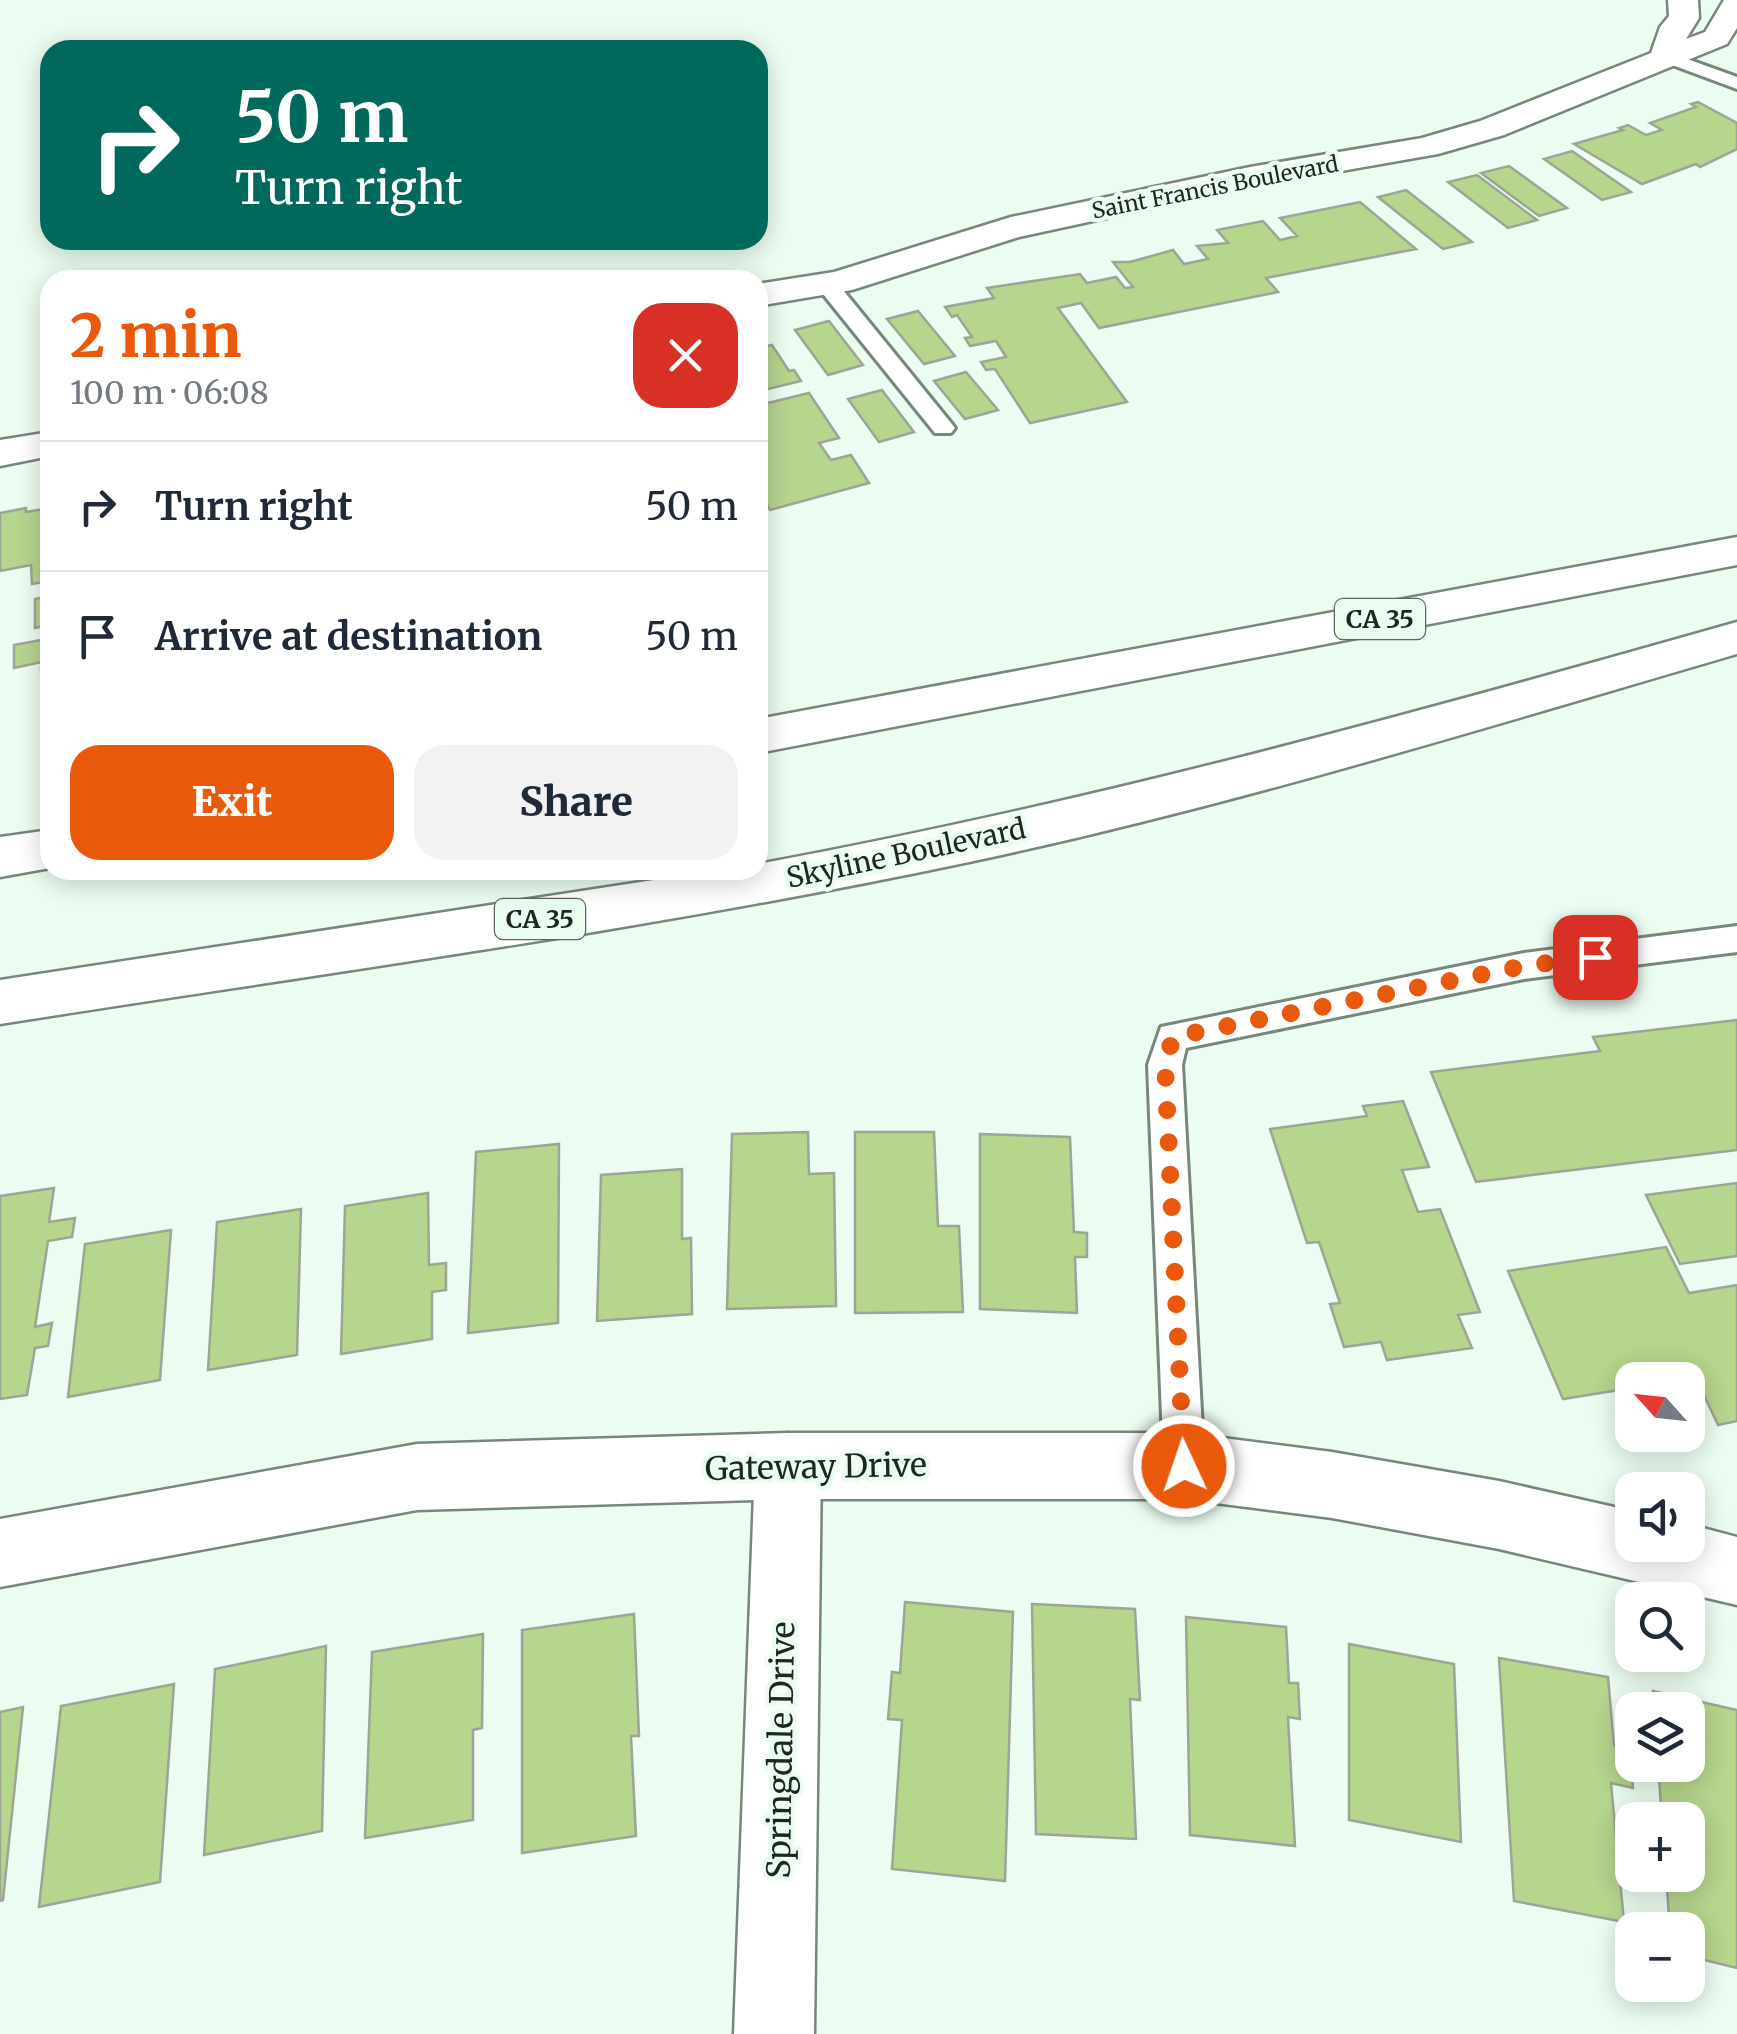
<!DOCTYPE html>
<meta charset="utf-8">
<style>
:root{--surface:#fff;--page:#f2f2f3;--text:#1f2937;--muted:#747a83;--line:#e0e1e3;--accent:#ea580c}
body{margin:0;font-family:Merriweather,serif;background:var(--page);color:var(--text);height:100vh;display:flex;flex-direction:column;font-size:38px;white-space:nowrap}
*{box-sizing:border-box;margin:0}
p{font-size:32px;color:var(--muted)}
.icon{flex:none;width:55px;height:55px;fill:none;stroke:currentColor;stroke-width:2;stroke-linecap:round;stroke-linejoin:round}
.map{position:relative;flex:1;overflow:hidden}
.drawer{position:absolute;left:40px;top:270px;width:728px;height:610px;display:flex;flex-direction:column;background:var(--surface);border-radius:30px;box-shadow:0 5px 25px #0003}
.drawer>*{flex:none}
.top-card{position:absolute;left:40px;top:40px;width:728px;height:210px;border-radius:30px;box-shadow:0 5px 25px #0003;background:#00695c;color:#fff;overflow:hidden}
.needle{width:65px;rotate:297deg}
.fabs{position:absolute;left:1615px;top:1362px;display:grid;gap:20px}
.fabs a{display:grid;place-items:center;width:90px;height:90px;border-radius:20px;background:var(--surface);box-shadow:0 5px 25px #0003;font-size:50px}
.pin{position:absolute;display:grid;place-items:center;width:85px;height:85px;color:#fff;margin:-42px;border-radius:20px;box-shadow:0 5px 15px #0006}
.me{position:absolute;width:110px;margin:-55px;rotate:357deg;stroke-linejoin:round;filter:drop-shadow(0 0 8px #0008)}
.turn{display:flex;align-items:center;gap:35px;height:210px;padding:0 30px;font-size:45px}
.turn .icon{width:130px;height:130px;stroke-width:2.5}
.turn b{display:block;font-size:70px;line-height:85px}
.round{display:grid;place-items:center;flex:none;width:105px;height:105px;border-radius:30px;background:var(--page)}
.overview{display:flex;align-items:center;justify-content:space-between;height:170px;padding:0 30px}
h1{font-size:60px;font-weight:800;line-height:75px;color:var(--accent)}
.cta{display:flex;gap:20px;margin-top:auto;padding:20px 30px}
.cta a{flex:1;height:115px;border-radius:30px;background:var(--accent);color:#fff;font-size:40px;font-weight:800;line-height:115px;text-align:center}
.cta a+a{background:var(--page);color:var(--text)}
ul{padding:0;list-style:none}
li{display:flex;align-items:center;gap:30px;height:130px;padding:0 30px;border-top:2px solid var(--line)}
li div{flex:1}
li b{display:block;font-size:38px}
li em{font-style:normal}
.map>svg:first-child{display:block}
.building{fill:#b6d58d;stroke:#9da594;stroke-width:2.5}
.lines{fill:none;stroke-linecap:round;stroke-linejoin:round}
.service-casing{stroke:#77877b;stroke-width:6}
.minor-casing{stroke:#77877b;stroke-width:5}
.tertiary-casing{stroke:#77877b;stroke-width:5}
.primary-casing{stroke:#77877b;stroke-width:5}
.service{fill:#fff;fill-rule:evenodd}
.minor{fill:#fff;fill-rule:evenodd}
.tertiary{fill:#fff;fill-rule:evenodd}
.primary{fill:#fff;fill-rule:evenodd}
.route{stroke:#ea580c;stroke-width:18;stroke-dasharray:0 32.4}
.labels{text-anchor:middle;stroke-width:9;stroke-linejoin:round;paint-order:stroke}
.far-street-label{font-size:22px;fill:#1f2521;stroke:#ebfcf0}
.shield{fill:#ebfcf0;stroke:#5c665f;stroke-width:2.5}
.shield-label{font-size:25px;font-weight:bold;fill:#1f2521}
.street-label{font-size:28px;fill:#1f2521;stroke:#ebfcf0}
.near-street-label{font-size:32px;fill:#1f2521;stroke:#ebfcf0}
</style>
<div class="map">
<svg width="1737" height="2034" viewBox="0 0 1737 2034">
<rect width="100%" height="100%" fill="#ebfcf0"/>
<g class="building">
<polygon points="1698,102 1737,123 1737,149 1700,167 1696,164 1642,184 1574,144 1623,130 1619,128 1628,125 1646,135 1662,130 1650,123 1696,107 1691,104"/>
<polygon points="1572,151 1631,192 1602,200 1544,159"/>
<polygon points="1509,166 1567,208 1539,216 1481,173"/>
<polygon points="1477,175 1537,220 1508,228 1448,182"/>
<polygon points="1406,190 1472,242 1443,249 1378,197"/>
<polygon points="1360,202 1416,249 1266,278 1278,292 1099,328 1081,303 1058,308 1127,402 1030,423 995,369 986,370 981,362 1006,357 996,341 970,346 965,338 972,337 957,315 952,317 945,307 994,298 987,288 1080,274 1087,283 1116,277 1125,288 1133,287 1113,262 1130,262 1173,250 1184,264 1208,259 1197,246 1228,243 1217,230 1263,221 1280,240 1297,236 1280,218"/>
<polygon points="918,311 955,356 924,364 887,319"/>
<polygon points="829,321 863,365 828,375 795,330"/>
<polygon points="772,345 789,371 794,370 801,381 760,391 768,403 809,393 839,438 819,443 831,460 851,455 869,483 770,510 758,489 758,348"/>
<polygon points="966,372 998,410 965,419 934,381"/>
<polygon points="882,390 914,432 879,442 848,399"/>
<polygon points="26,508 26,512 50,508 50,581 32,584 31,565 0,571 0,513"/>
<polygon points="50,596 50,625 35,628 35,599"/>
<polygon points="41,640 42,662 14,668 14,645"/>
<polygon points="50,667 50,697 42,699 41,668"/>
<polygon points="1737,1020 1737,1150 1476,1182 1431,1072 1600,1051 1593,1037"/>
<polygon points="1403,1101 1429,1167 1402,1170 1418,1212 1440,1209 1480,1312 1458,1315 1472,1348 1387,1360 1381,1342 1344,1347 1330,1304 1340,1303 1319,1242 1307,1243 1270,1129 1367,1116 1363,1106"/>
<polygon points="808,1132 809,1174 834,1173 836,1306 727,1309 732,1134"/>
<polygon points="855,1132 934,1132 938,1226 959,1226 963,1312 855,1313"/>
<polygon points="980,1134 1070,1137 1074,1232 1087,1233 1087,1257 1075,1257 1077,1313 980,1309"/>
<polygon points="559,1144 558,1323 468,1333 476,1152"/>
<polygon points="682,1169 682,1239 691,1238 692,1314 597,1321 601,1175"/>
<polygon points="1737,1183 1737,1256 1680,1264 1646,1195"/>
<polygon points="54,1188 49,1222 75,1218 72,1237 48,1241 35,1327 52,1323 48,1346 35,1348 27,1395 0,1399 0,1196"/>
<polygon points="428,1193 429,1265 446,1263 446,1290 432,1292 432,1339 341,1354 345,1206"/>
<polygon points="301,1209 297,1355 208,1370 217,1222"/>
<polygon points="171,1230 160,1380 68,1397 85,1244"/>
<polygon points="1666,1247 1689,1293 1737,1285 1737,1421 1718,1425 1696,1378 1632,1380 1632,1388 1563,1399 1508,1271"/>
<polygon points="905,1602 1013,1612 1005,1881 892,1869 902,1720 888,1719 892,1672 900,1673"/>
<polygon points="1032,1604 1135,1609 1140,1700 1130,1699 1136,1839 1036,1834"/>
<polygon points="634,1614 639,1736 631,1736 636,1836 522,1853 522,1630"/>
<polygon points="1186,1617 1286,1627 1289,1683 1298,1683 1300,1719 1288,1717 1295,1846 1190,1835"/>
<polygon points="483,1634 482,1728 473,1730 473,1820 365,1838 372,1652"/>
<polygon points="1349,1644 1454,1664 1461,1842 1349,1820"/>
<polygon points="326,1646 322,1831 204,1855 215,1669"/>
<polygon points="1499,1658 1608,1677 1614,1746 1629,1749 1633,1788 1611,1783 1624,1922 1514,1901"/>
<polygon points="174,1684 160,1882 39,1907 61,1706"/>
<polygon points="1653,1691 1737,1710 1737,1968 1688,1956 1688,1930 1670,1930 1666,1875 1688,1875 1688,1820 1662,1820 1658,1765 1688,1765 1688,1710 1654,1710"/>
<polygon points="23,1707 3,1900 0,1901 0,1712"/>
</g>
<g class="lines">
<defs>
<g id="service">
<polygon points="1665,51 1737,77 1737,89 1659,60 1656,56"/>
<polygon points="826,278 834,279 951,423 955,428 951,433 935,433 815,284"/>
<polygon points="1737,926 1737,952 1524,979 1186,1048 1182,1065 1204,1466 1198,1480 1184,1486 1170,1480 1164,1466 1148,1065 1161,1027 1524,953"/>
</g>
<g id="minor">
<polygon points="1668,0 1698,0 1699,18 1686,39 1705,32 1724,0 1737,0 1737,28 1727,44 1504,135 1438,154 1250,187 1019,237 852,290 758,306 758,284 834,272 1011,217 1250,167 1422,138 1480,121 1651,53 1660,27 1669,16"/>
<polygon points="50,432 50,456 0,466 0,440"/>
<polygon points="788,1433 811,1443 821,1466 814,2034 734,2034 755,1466 765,1443"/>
</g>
<polygon id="tertiary" points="788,1433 1184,1433 1332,1452 1499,1481 1632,1511 1632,1545 1688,1545 1688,1524 1737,1537 1737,1605 1499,1549 1332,1518 1184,1499 788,1499 417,1510 0,1587 0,1519 417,1444"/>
<g id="primary">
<polygon points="1737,537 1737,565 758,753 758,719"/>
<path d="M1737,622V654C1483,728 1229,807 969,862C649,930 324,973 0,1024V980L719,870H758V864C1090,803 1413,714 1737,622Z"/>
<polygon points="50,830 50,868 0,877 0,837"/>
</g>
</defs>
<use href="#service" class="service-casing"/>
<use href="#minor" class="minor-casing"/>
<use href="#tertiary" class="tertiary-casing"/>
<use href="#primary" class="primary-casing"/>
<use href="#service" class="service"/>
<use href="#minor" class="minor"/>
<use href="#tertiary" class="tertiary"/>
<use href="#primary" class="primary"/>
</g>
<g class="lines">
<polyline class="route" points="1184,1466 1165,1065 1173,1037 1524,966 1595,957"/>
</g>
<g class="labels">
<g class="far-street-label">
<text transform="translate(1215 187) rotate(-11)" y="8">Saint Francis Boulevard</text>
</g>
<g class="shield">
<rect x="1335" y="599" width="90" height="40" rx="8"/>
<rect x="495" y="899" width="90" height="40" rx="8"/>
</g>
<g class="shield-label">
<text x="1380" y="628">CA 35</text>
<text x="540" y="928">CA 35</text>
</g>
<g class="street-label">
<text transform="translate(906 853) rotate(-12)" y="10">Skyline Boulevard</text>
</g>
<g class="near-street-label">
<text transform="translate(816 1467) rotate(-1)" y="11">Gateway Drive</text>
<text transform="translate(781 1750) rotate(-89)" y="11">Springdale Drive</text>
</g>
</g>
</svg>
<div class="fabs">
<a><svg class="needle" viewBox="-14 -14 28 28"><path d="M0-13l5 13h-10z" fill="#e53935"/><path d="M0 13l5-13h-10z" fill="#747a83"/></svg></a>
<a><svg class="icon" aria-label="sound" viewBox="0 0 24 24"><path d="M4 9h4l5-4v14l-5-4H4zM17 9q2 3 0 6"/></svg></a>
<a><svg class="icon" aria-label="search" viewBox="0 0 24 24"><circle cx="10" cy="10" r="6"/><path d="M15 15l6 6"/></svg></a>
<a><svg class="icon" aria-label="layers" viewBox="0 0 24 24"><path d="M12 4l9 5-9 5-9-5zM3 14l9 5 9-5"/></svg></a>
<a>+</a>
<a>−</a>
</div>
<div class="pin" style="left:1595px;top:957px;background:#d93025"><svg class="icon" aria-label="arrive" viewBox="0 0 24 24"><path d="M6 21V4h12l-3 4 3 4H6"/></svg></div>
<svg class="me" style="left:1184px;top:1466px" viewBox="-20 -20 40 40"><circle r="17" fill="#ea580c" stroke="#fff" stroke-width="3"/><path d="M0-11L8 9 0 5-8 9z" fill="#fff"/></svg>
<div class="top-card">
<div class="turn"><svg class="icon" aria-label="right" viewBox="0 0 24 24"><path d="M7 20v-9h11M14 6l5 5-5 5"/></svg><div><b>50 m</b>Turn right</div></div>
</div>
<section class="drawer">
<div class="overview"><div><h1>2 min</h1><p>100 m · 06:08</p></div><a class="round" style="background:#d93025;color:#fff"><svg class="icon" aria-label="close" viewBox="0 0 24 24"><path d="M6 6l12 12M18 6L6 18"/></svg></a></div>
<ul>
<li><svg class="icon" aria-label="right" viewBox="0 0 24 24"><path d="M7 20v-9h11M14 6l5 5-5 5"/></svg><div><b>Turn right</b></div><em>50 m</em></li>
<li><svg class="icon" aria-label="arrive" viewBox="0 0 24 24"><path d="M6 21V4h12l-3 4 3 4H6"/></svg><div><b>Arrive at destination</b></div><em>50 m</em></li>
</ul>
<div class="cta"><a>Exit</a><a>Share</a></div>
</section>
</div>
